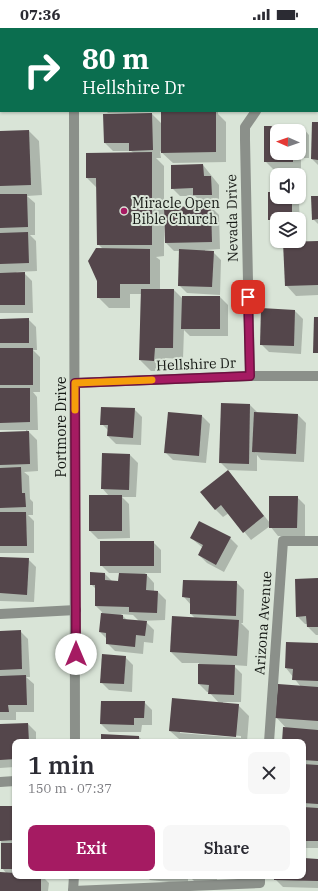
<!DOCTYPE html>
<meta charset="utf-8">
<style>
:root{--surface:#fff;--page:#f7f7f7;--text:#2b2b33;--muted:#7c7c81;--accent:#a51b62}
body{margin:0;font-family:"IBM Plex Serif",serif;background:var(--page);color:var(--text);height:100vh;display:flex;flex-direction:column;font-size:15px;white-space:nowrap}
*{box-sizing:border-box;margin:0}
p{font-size:13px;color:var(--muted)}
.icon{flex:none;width:22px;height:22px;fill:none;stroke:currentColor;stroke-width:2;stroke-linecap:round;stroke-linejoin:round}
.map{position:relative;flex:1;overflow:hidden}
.details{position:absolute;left:12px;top:711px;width:294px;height:140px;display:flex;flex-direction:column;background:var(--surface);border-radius:8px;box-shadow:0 1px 3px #0004}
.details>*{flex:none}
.hud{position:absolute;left:0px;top:0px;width:318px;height:84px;box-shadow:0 1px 3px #0004;background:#0b6e4f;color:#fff;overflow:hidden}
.needle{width:26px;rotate:272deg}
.fabs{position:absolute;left:270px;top:96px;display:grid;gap:8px}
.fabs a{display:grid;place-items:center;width:36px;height:36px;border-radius:8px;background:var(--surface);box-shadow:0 1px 3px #0004;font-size:20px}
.pin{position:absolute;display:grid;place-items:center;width:34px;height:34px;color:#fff;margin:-17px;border-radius:8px;box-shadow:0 2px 6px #0006}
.me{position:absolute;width:44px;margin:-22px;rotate:0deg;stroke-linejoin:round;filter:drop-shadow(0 0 3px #0008)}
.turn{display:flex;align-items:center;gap:14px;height:84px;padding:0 16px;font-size:18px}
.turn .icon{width:52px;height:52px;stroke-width:2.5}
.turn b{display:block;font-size:28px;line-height:34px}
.round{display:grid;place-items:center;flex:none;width:42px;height:42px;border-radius:8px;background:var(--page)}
.headline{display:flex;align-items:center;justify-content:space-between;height:68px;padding:0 16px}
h1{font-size:24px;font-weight:600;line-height:30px}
.cta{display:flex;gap:8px;margin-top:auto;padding:8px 16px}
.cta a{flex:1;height:46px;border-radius:8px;background:var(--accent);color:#fff;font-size:16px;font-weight:600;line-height:46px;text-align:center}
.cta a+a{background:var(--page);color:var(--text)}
.status{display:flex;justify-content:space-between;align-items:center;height:28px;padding:0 20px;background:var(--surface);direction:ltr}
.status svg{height:11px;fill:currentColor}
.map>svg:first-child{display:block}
.shadow{fill:#0003;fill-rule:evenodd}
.building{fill:#54464b}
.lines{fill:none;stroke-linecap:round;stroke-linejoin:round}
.minor{stroke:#8b908a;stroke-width:10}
.tertiary{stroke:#8b908a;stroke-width:10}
.route-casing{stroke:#6b1240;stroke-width:10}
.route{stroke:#a51b62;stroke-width:7}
.slow{stroke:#f59e0b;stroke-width:7}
.poi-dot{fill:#a51b62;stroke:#d9e4d7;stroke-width:1.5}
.labels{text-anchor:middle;stroke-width:4;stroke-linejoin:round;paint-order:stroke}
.poi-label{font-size:14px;fill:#161915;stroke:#d9e4d7;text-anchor:start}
.street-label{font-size:14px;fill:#161915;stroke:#d9e4d7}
</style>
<div class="status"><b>07:36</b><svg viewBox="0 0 49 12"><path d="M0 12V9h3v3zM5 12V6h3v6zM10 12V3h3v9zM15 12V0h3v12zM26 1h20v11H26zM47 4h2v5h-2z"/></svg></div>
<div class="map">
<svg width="318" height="863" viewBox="0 0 318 863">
<rect width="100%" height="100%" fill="#d9e4d7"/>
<g class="shadow">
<rect x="99" y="0" width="49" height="1"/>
<polygon points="246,0 269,0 270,1 246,1"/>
<rect x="317" y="10" width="1" height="35"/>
<rect x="0" y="11" width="1" height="45"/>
<polygon points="106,83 155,83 155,84 108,85"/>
<polygon points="163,83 218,83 218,86 226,94 226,134 173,135 160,123 161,130 156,130 164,138 164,181 211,179 219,187 220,221 205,222 205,224 213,224 221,232 220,267 187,265 179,257 180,223 174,223 166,215 166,183 164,183 164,228 156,229 160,232 160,262 174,262 183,271 220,269 228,277 228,308 190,308 184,302 183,331 165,330 165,343 151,343 140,332 141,266 130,266 130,280 109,280 98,269 103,221 98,216 97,160 87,150 134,125 131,123 113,123 105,115 104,87 152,86 162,96 165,85"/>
<polygon points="318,95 318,137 312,131"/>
<path d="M265,99H302L309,107V130H301V141H273L265,133ZM277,103H299V125H277Z"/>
<polygon points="29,103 39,113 42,167 27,168 35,175 35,207 30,207 36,213 37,243 16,244 17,245 24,245 32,253 33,285 0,285 0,104"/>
<polygon points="203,137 219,157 219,174 202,175 195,168 180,168 172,160"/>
<polygon points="277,165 277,169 295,169 299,173 300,199 299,191 277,191 277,199 269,191"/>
<polygon points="318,169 318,196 313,191"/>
<polygon points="318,214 318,267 296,268 286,257"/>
<polygon points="262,281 295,283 303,291 301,326 269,324 261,316"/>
<polygon points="28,291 36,299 37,322 33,322 40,329 40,364 33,364 37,369 38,402 27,402 37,412 38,443 24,444 29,448 30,471 33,474 33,487 28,487 34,493 34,525 0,525 0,405 26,404 26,402 0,402 0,292"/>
<polygon points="250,377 258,385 298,387 306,395 304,434 261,432 257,427 257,443 228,442 220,434"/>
<polygon points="134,381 142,389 141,417 116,416 108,408 109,403 102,396"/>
<polygon points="202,388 210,396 206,435 173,432 165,424"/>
<polygon points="130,427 138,435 136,469 122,469 129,476 130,510 98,511 90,503 90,468 109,468 102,460"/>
<polygon points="228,443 270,495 297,469 305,477 305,508 278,508 270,498 251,512 229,485 223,489 215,481"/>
<polygon points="191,510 230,510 238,518 224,544 207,535 199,527 203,520"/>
<polygon points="153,514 161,522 161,545 145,545 154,555 154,563 158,564 166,572 165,592 139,593 133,587 121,586 127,592 146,594 154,602 153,615 144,614 143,626 115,623 107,615 107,611 100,604 102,584 96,578 96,561 91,556 105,546 112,553 119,554 120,545 109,545 101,537"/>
<polygon points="0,530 28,531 36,539 34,574 0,573"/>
<polygon points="318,551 318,607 316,607 308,599 307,596 305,596 297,588"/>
<path d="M236,554L244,562L243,595H241L249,603L247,638L233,637L242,646L241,674H223V676L238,677L249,688L247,714H179V711L170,703L219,675L209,664H207L199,656V635H182L171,624L195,590L191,586V577L184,569ZM180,703L241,708V710L180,705Z"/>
<polygon points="20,603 28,611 30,649 26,649 34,656 34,684 16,684 16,692 0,692 0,604"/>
<polygon points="318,616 318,820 303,820 303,714 283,714 287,701 276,689 301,659 286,640"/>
<polygon points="125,629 133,637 132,664 109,662 101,654"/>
<polygon points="144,674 152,682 152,697 142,697 141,704 109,704 101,696"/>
<polygon points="28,696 36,704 36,714 15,714 15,739 0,740 0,697"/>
<polygon points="139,709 144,714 102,714"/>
<polygon points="0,779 15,779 15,848 47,848 43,849 49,855 48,863 0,863 0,845 7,846 2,840"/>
<polygon points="303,830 318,832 318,860 283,859 275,851 275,848 303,848"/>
<polygon points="105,848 138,848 138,850"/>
<polygon points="146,848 188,848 188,856 150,852"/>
<polygon points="189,848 217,848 217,855 195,854"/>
</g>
<g class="building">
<polygon points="216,83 216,124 161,125 161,84"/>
<polygon points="152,85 153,122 129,123 129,115 104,115 103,86"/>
<polygon points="312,94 318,94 318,132 311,131"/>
<polygon points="264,98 302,98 302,122 299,122 299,103 277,103 277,125 293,125 293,134 264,134"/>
<polygon points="29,102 31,157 0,158 0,103"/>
<polygon points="152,124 152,217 97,217 96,150 86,150 86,125"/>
<polygon points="203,136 204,148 211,148 212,167 193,167 193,160 171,161 171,137"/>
<polygon points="268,164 277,164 277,169 292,169 292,191 268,192"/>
<polygon points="0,166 27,166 28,199 0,200"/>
<polygon points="311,168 318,168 318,191 312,192"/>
<polygon points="211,178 212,214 165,215 164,179"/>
<polygon points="28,204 29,235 0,236 0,205"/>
<polygon points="318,213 318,257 285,258 283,214"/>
<polygon points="96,220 150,221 150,256 120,256 120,270 97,270 97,253 88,233"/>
<polygon points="179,221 214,223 212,259 178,258"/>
<polygon points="25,244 25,277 0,277 0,245"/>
<polygon points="141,261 174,261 173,320 155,320 154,333 139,332"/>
<polygon points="182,268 220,268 220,301 181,301"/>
<polygon points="261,280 295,282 294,318 260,317"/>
<polygon points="314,289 318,289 318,325 313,325"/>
<polygon points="29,290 29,315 0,315 0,291"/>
<rect x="0" y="320" width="33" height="37"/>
<polygon points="0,360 30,360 30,394 0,395"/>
<polygon points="221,375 250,376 249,436 219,435"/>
<polygon points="101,379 135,380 133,410 107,408 108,397 100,397"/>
<polygon points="168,384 202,387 199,428 164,425"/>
<polygon points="254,384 298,386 296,426 252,424"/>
<polygon points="29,403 30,436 0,437 0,404"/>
<polygon points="102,425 130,426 129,462 101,461"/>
<polygon points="21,439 22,465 25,465 26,479 0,480 0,440"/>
<polygon points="228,442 264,488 243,505 221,477 215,482 200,464"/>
<rect x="89" y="467" width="33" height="36"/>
<polygon points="269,468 298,468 297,500 269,500"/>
<polygon points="0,484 26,484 27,518 0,518"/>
<polygon points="199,493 231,509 216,537 198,527 203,517 190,510"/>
<rect x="100" y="513" width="54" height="25"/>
<polygon points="0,529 29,530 27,567 0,565"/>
<polygon points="90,544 105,545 105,552 118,553 119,545 147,546 146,562 158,563 157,585 129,584 129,579 95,578 95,557 90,557"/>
<polygon points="318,550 318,599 307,599 306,588 296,589 295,551"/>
<polygon points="183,552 237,553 236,588 190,586 190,570 182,569"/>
<polygon points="101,585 123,587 123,591 147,593 145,608 136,607 135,619 106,616 106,605 99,604"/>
<polygon points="172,588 239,592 237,628 170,624"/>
<polygon points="21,602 22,641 0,642 0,603"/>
<polygon points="286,614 318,615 318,653 292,652 293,641 285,640"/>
<polygon points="102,626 126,628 124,656 100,655"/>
<polygon points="198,636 235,637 234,667 208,666 209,657 198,656"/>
<polygon points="26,647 27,677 8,677 9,684 0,684 0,648"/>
<polygon points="278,656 318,659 318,693 275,690"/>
<polygon points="172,670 239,676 236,709 169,703"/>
<polygon points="101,673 145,673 144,690 134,690 134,697 100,696"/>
<polygon points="28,695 29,714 15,714 15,731 0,732 0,696"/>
<polygon points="283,699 318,702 318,733 303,732 303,714 282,714"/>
<polygon points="101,706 139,708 139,714 101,714"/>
<polygon points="178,711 201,713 201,714 178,714"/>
<polygon points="303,736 318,737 318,776 303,775"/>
<polygon points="0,778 15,778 15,812 0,813"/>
<polygon points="303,779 318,780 318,813 303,813"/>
<rect x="1" y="815" width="14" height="26"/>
<polygon points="303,830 318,831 318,853 274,852 274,848 303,848"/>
<polygon points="0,844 15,845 15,848 41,848 41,863 0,863"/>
</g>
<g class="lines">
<g class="minor">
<polyline points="317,70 318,70"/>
<polyline points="0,77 1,77"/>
<polyline points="250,348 245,112 245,99 256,83"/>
<polyline points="0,586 76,582"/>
<polyline points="269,714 283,513 318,513"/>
<polyline points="0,754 15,753"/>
<polyline points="73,863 260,855 260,848"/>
</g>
<g class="tertiary">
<polyline points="73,0 73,1"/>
<polyline points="74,83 75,714"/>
<polyline points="75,355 250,348 318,348"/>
<polyline points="73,863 74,848"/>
</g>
</g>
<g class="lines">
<defs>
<polyline id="route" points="76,626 75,355 250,348 248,269"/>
</defs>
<use href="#route" class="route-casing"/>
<use href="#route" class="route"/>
<polyline class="slow" points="75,382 75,355 152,352"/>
</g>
<circle class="poi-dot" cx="124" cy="183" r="4"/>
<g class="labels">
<g class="poi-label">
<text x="132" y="180">Miracle Open<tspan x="132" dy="16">Bible Church</tspan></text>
</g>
<g class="street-label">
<text transform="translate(232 190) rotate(-91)" y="5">Nevada Drive</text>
<text transform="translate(196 336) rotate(-2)" y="5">Hellshire Dr</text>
<text transform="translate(61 399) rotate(-90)" y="5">Portmore Drive</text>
<text transform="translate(263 595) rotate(-86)" y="5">Arizona Avenue</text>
</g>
</g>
</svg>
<div class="fabs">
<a><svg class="needle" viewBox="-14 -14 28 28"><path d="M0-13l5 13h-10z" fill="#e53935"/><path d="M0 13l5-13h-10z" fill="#7c7c81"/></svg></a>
<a><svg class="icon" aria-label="sound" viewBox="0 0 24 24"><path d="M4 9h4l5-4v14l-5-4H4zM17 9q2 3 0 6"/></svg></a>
<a><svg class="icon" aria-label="layers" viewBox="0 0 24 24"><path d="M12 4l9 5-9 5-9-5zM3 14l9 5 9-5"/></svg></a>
</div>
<div class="pin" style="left:248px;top:269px;background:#d93025"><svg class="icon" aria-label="arrive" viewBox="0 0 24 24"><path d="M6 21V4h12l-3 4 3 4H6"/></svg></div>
<svg class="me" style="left:76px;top:626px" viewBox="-20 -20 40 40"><circle r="19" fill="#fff"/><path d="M0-13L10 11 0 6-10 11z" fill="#a51b62"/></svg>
<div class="hud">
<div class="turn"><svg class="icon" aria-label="right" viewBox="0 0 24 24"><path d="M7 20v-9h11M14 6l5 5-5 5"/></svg><div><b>80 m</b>Hellshire Dr</div></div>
</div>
<section class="details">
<div class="headline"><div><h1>1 min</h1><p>150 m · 07:37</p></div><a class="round"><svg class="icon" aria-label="close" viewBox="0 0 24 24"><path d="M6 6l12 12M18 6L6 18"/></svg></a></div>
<div class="cta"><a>Exit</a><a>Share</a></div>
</section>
</div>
